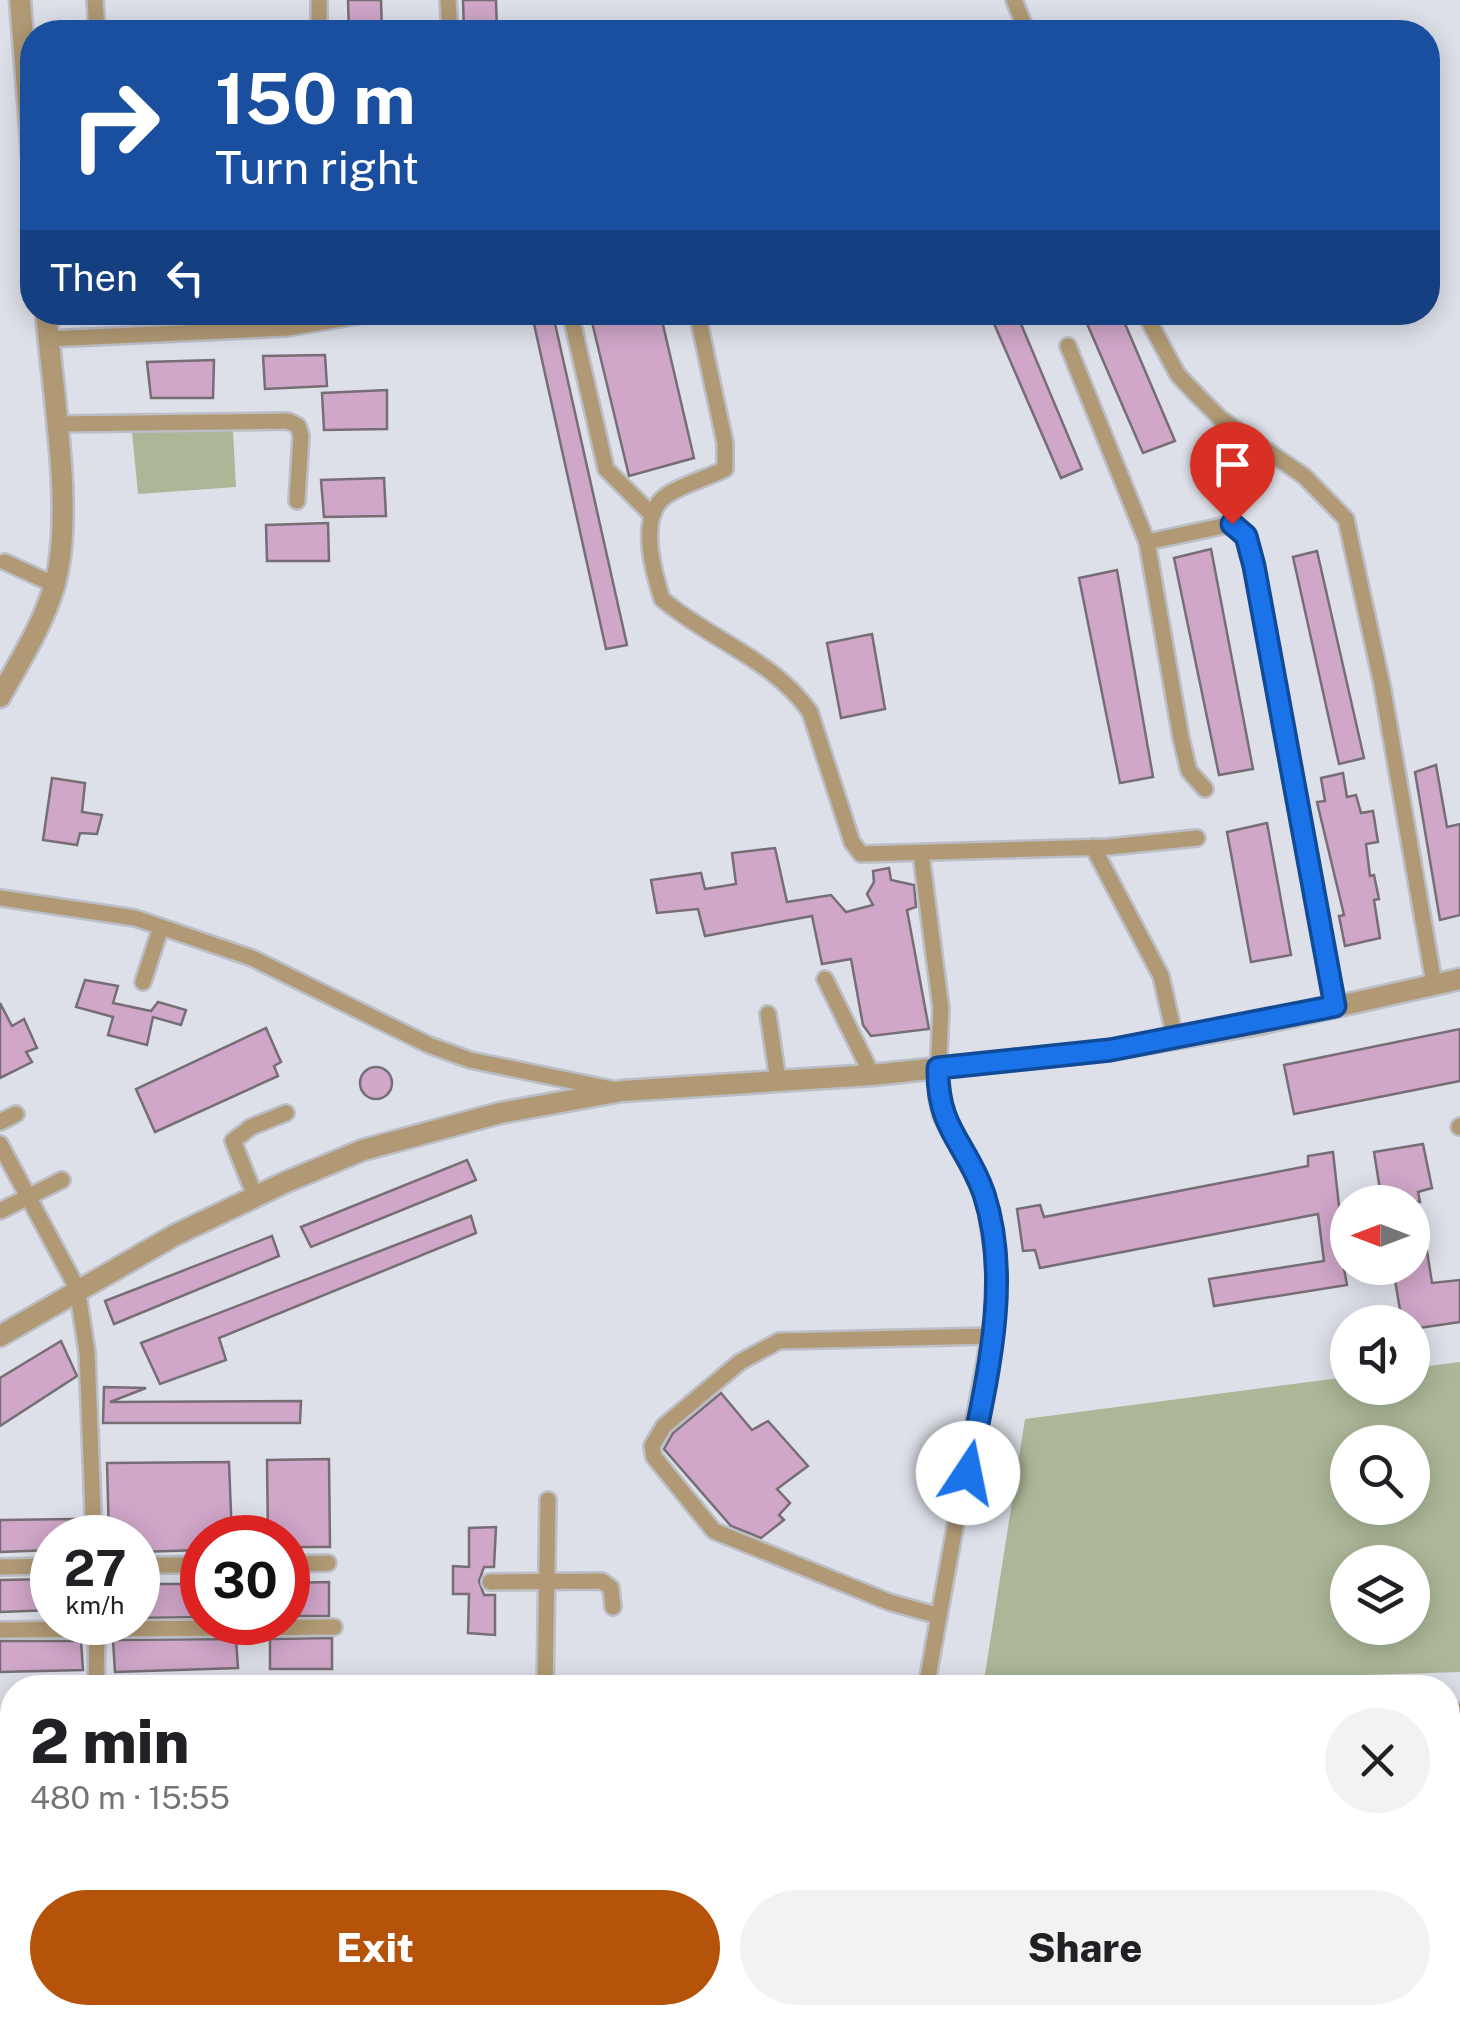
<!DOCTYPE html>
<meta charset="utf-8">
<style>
:root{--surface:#fff;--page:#f2f2f2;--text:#202124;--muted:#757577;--accent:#b45309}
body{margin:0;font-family:"Public Sans",sans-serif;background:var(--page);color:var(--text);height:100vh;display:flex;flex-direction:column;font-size:38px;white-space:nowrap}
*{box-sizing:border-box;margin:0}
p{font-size:32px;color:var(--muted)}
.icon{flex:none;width:55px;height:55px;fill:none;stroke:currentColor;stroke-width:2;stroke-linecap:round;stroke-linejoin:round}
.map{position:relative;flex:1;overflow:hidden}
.side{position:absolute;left:0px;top:1675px;width:1460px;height:350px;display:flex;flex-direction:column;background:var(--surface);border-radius:40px 40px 0 0;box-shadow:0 5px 25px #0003}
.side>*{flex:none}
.banner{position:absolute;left:20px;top:20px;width:1420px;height:305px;border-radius:40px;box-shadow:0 5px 25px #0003;background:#1a4fa0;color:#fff;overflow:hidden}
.needle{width:65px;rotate:270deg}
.controls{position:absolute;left:1330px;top:1185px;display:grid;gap:20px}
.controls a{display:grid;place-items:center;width:100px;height:100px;border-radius:50%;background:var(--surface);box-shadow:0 5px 25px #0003;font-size:50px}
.speed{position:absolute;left:30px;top:1515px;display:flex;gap:20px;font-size:50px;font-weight:700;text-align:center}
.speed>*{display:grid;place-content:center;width:130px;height:130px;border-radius:50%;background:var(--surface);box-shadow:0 5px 25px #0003;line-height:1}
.speed small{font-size:25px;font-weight:400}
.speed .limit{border:15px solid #d22;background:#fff;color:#111}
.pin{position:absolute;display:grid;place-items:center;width:85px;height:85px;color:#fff;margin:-102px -42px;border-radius:50% 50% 50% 0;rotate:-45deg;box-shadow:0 0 10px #0007}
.pin .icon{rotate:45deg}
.me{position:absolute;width:110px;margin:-55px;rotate:11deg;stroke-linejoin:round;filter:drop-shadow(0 0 8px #0008)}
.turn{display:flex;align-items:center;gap:35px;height:210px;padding:0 30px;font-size:45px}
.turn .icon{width:130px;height:130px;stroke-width:2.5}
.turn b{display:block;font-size:70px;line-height:85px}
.then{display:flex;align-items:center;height:95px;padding:0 30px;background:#0003;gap:20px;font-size:38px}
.round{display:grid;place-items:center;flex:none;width:105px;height:105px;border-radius:52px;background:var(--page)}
.headline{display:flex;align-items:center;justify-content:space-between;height:170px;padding:0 30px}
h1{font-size:60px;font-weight:800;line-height:75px}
.cta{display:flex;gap:20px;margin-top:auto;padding:20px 30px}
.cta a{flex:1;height:115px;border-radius:60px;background:var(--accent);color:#fff;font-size:40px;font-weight:800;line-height:115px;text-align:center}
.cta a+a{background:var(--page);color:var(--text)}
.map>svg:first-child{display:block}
.green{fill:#acb798;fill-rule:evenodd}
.building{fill:#d0a6c9;stroke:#766e74;stroke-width:2.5}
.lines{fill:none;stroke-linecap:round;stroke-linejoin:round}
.minor-casing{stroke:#bcbec5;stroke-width:20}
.tertiary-casing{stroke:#bcbec5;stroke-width:25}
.minor{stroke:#b09974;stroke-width:15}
.tertiary{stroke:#b09974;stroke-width:20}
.route-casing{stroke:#114b97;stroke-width:25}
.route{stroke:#1a73e8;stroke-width:18}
</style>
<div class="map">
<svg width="1460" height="2025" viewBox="0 0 1460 2025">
<rect width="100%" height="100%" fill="#dde0e8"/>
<g class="green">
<polygon points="233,431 236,487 138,494 132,432"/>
<path d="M1460,1362V1672L983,1687L1025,1419L1347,1377L1348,1388H1412L1413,1368ZM1348,1442H1412V1508H1348ZM1348,1562H1412V1628H1348Z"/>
</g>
<g class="building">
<polygon points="348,0 381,0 382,32 349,32"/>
<polygon points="463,0 496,0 497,32 464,32"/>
<polygon points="617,312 660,312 694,458 629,476 591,318"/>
<polygon points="989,312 1016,312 1082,469 1061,478"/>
<polygon points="1082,312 1120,312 1175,441 1143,453"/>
<polygon points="554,319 627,645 606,649 534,324"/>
<polygon points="325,355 327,386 265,389 263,356"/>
<polygon points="214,360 213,398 151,398 147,362"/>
<polygon points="387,390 387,429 324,430 322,393"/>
<polygon points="384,478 386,516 324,517 321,480"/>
<polygon points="328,523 329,561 267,561 266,525"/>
<polygon points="1211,549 1253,769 1219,775 1174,558"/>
<polygon points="1317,551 1364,758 1339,764 1293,557"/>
<polygon points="1117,570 1153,777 1120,783 1079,578"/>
<polygon points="872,634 885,709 841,718 827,643"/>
<polygon points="1436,765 1447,827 1460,824 1460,915 1440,920 1415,772"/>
<polygon points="1343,773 1347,797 1356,795 1361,813 1373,811 1378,842 1366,844 1370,876 1374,875 1379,899 1374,900 1380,938 1345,946 1339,916 1344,915 1317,802 1325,801 1321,778"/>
<polygon points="52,778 85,783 82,812 102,815 97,834 80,833 77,845 43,840"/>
<polygon points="1267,823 1291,955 1251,962 1227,832"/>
<polygon points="775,848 787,902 831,895 846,912 873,905 867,894 874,882 873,871 889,868 891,880 914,885 916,907 907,910 929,1029 871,1036 863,1025 851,959 822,964 812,916 705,936 698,909 657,913 651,880 701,873 705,889 736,884 732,853"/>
<polygon points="85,980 118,986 113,1003 151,1011 158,1002 186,1010 181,1025 153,1017 147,1045 108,1035 113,1017 76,1007"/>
<polygon points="0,1003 12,1026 24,1019 37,1048 26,1052 32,1062 0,1078"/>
<polygon points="266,1028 281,1062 274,1066 278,1076 155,1132 136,1089"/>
<polygon points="1460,1029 1460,1081 1294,1114 1284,1065"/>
<circle cx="376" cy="1083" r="16"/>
<polygon points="1423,1144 1432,1188 1418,1192 1420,1202 1382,1202 1374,1152"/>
<polygon points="1333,1152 1340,1215 1346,1214 1348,1225 1348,1245 1340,1247 1347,1285 1214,1306 1209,1279 1324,1261 1318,1214 1040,1268 1035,1250 1023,1251 1017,1209 1040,1205 1044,1217 1308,1166 1308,1156"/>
<polygon points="467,1160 476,1180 311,1247 301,1227"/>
<polygon points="1421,1213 1432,1283 1460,1280 1460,1322 1412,1329 1412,1322 1402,1322 1393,1268 1412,1268 1412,1214"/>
<polygon points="471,1216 476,1233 219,1338 226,1360 160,1384 141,1343"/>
<polygon points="272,1236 279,1256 114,1324 105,1301"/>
<polygon points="61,1341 77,1376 0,1426 0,1378"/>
<polygon points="104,1387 146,1388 110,1402 301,1401 300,1423 103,1423"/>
<polygon points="721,1393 752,1430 768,1421 808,1466 777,1489 790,1503 779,1515 784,1520 761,1538 731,1526 664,1449 673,1433"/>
<polygon points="329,1459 330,1547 288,1547 288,1538 268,1538 267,1460"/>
<polygon points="229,1462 232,1538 202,1538 202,1550 138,1552 138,1538 109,1538 107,1463"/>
<polygon points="75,1519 76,1538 52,1538 52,1550 0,1552 0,1520"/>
<polygon points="496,1527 494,1567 484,1567 479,1581 484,1595 495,1595 495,1635 468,1633 469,1594 453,1594 453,1566 469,1567 469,1528"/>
<polygon points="52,1579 52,1610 0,1612 0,1580"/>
<polygon points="329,1582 329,1616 288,1616 288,1583"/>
<polygon points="138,1584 202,1584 202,1617 138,1618"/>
<polygon points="332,1638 332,1669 270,1669 270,1639"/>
<polygon points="236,1639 238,1668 115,1672 113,1640"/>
<polygon points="0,1641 81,1641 83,1670 0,1672"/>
</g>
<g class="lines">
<defs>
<g id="minor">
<polyline points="95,0 97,32"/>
<polyline points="319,0 319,32"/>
<polyline points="448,0 450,32"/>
<polyline points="1014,0 1027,32"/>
<path d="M697,312L725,443V469C707,478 684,484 667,495C637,515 653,570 662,599C710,640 773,659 810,712L852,842L861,854L1108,847L1197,838"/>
<polyline points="1144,312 1178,375 1198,396 1221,419 1304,476 1346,519 1382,685 1434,983"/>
<polyline points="572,320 606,469 652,515"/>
<polyline points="48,339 287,328 381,312"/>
<polyline points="1068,346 1147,542 1232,524 1246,536 1335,1006"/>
<polyline points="55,424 288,421 298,426 301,436 297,501"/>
<polyline points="1147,542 1181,738 1189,771 1205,789"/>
<polyline points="5,562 55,585"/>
<polyline points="1093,847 1161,976 1175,1038"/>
<polyline points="921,854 941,1009 937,1097 941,1115 984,1195 998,1289 926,1688"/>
<polyline points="0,898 135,918 252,958 429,1045 470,1060 612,1089"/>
<polyline points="825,979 872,1075"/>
<polyline points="143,982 161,927"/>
<polyline points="768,1014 778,1080"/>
<polyline points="0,1122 16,1114"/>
<polyline points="1459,1127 1460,1126"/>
<polyline points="0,1144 77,1288 87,1352 94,1538"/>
<polyline points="255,1196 233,1141 251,1127 286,1113"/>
<polyline points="0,1211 62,1180"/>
<polyline points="288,1564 328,1563"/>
<polyline points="138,1565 202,1565"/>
<polyline points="0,1567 52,1566"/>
<polyline points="490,1582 602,1581 611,1588 613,1607"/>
<polyline points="939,1616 889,1602 714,1531 654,1457 652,1446 664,1426 740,1362 779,1341 991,1336"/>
<polyline points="0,1630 334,1627"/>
<polyline points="96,1688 97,1622"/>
<polyline points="545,1688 548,1500"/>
<polyline points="888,2025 889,2012"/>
</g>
<g id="tertiary">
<polyline points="20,0 32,153"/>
<path d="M0,697C19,662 42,627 54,587C75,516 52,389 46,312"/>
<polyline points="0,1336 175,1235 286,1182 363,1150 500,1113 622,1091 872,1075 1110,1050 1259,1024 1460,979"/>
<polyline points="1448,1714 1460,1714"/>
<polyline points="0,1726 12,1726"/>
</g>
</defs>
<use href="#minor" class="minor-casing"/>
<use href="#tertiary" class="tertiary-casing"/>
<use href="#minor" class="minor"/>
<use href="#tertiary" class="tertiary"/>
</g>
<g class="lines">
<defs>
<path id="route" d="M968,1473C985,1385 1013,1283 984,1194C966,1142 937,1130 938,1068L1110,1050L1335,1006L1254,566L1246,536L1232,524"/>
</defs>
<use href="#route" class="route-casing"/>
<use href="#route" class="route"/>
</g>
</svg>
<div class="controls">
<a><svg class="needle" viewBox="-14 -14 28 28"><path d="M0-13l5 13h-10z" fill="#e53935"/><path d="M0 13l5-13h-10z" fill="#757577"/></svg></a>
<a><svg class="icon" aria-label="sound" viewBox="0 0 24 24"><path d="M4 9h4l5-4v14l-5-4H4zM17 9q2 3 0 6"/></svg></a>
<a><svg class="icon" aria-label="search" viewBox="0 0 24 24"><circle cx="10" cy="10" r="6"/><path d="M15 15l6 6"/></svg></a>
<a><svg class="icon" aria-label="layers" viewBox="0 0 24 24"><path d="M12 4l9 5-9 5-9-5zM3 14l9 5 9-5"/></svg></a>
</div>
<div class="speed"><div>27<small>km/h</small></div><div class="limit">30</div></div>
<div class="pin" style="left:1232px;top:524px;background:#d93025"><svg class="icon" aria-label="arrive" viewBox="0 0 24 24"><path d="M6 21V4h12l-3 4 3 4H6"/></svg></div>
<svg class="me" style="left:968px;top:1473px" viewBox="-20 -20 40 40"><circle r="19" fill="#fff"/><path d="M0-13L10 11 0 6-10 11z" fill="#1a73e8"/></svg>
<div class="banner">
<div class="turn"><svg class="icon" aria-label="right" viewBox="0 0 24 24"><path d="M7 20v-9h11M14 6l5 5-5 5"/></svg><div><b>150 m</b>Turn right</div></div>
<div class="then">Then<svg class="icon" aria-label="left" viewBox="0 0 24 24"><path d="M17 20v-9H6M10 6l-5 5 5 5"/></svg></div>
</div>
<section class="side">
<div class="headline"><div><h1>2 min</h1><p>480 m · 15:55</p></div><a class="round"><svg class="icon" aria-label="close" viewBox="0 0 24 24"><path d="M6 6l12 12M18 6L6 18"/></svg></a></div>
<div class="cta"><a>Exit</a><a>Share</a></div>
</section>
</div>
